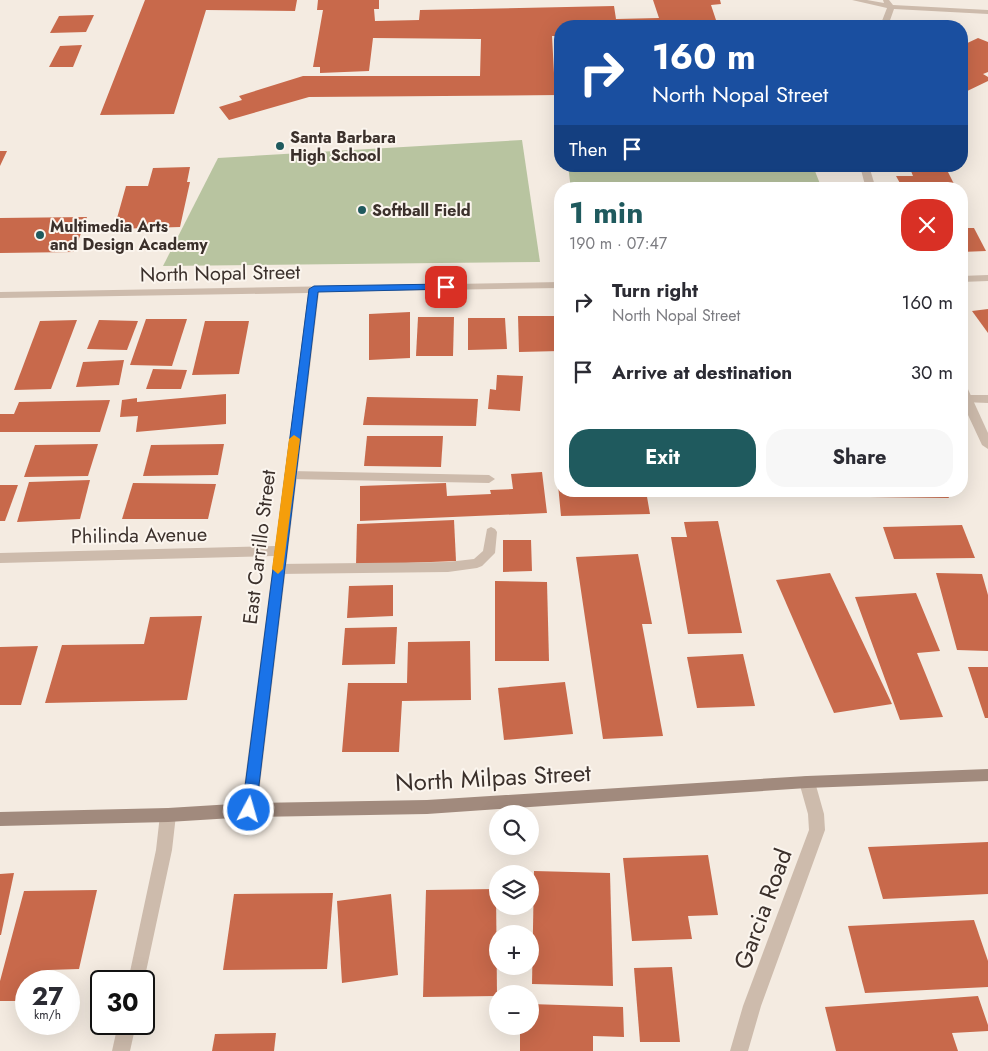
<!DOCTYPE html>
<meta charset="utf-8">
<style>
:root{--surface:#fff;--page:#f7f7f7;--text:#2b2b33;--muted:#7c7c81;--accent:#1f5a5e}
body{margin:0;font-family:Jost,sans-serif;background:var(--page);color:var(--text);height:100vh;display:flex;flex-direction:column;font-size:19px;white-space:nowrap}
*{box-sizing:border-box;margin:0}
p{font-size:16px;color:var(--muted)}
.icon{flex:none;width:28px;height:28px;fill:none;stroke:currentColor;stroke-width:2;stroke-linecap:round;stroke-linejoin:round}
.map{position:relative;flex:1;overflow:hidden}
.side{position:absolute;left:554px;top:182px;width:414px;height:315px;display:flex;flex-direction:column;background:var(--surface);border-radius:20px;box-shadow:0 5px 20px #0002}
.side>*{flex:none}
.top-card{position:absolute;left:554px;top:20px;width:414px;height:152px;border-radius:20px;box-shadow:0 5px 20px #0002;background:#1a4fa0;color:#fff;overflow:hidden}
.buttons{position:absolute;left:489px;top:805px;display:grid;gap:10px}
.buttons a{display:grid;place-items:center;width:50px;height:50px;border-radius:50%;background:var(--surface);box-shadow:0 5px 20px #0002;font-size:25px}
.speed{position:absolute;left:15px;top:970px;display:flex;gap:10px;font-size:25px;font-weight:700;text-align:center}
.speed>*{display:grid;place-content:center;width:65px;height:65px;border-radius:50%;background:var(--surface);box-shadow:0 5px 20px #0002;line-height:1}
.speed small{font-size:12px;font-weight:400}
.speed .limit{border:2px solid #111;border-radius:8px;background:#fff;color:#111}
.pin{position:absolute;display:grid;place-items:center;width:42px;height:42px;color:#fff;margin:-21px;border-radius:10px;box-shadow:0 2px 8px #0006}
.me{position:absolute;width:55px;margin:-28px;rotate:6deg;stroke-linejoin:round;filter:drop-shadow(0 0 4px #0008)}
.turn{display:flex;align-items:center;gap:18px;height:105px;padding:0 15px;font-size:22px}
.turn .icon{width:65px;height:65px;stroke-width:2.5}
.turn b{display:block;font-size:35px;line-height:42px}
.then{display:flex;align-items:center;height:48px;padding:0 15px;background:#0003;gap:10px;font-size:19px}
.round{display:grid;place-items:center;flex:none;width:52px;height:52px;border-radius:20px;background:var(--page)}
.head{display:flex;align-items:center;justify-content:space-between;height:85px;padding:0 15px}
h1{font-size:30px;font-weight:700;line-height:38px;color:var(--accent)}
.action{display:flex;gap:10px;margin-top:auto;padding:10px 15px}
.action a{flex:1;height:58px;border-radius:20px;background:var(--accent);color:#fff;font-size:20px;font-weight:700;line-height:58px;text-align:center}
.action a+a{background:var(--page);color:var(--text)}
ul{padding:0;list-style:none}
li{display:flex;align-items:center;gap:15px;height:70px;padding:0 15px}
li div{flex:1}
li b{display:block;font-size:19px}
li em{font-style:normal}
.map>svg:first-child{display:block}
.green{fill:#b8c4a0}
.building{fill:#c8694b}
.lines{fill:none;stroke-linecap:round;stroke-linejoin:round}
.service{fill:#cdbbac;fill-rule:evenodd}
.minor{fill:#cdbbac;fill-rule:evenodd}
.secondary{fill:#a18a7d;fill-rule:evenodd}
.route{fill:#1a73e8;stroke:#114b97}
.slow{fill:#f59e0b}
.poi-dot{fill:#1f5a5e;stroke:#fbf5ee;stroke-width:2}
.labels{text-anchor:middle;stroke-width:4;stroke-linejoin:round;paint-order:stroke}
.far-poi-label{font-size:16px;font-weight:bold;fill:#3b302b;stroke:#fbf5ee;text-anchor:start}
.street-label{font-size:20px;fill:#3b302b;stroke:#fbf5ee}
.near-street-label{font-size:24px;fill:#3b302b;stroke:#fbf5ee}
</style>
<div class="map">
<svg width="988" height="1051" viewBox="0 0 988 1051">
<rect width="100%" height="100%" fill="#f4ebe1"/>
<g class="green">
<polygon points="522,140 540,262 163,266 218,158"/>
<polygon points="568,166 813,166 822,189 571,189"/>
</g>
<g class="building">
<polygon points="145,0 297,0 295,11 206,10 174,114 100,115"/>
<polygon points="318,0 379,0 379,9 374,9 375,21 419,20 420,10 614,6 616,19 659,18 653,0 720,0 721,4 711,5 718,26 560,26 560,36 552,36 554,73 560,73 560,95 309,97 229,120 219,107 242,100 239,96 303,76 480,76 481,39 373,38 369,71 320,73 320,67 313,67 323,10 317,10"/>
<polygon points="94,15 86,32 50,33 59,16"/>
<polygon points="978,38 988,42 988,72 983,74 988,77 988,81 961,94 961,46"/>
<polygon points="82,45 73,67 49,67 60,46"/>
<polygon points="0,151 7,151 0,166"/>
<polygon points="909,166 945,166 954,184 901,185 896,176 913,176"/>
<polygon points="190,167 187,182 190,182 180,227 114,229 126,186 148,186 153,168"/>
<polygon points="87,217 74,252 0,253 0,218"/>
<polygon points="961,228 974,228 986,251 961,252"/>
<polygon points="988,309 988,333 972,311"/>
<polygon points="410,312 410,358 369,360 369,314"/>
<polygon points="518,316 557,316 560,351 519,352"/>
<polygon points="418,317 454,317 453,356 416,356"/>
<polygon points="468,318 505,318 507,349 468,350"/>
<polygon points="146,319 187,319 172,366 130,365"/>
<polygon points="77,320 51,389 14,390 40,321"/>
<polygon points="99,320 138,321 127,350 87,349"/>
<polygon points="205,321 249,321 239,374 192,375"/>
<polygon points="124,360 119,385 76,387 83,362"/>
<polygon points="153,369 187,370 181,389 146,389"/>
<polygon points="497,375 523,376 520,411 488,409 490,389 496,390"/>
<polygon points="226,394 226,424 136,432 138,416 120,417 122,400 137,398 137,402"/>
<polygon points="367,397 478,399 476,426 363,425"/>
<polygon points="110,400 100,432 0,432 0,414 14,414 19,402"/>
<polygon points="367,436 443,436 441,467 364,466"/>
<polygon points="98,444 88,476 24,477 35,445"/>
<polygon points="224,444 218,475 143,476 151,445"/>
<polygon points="542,472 547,513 360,521 360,486 446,483 447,496 491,494 490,490 513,489 511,474"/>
<polygon points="560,473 560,491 646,491 650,514 561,516 557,474"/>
<polygon points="90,480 80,519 17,522 29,482"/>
<polygon points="133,483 216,484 208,519 122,519"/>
<polygon points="0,485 18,485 5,521 0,521"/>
<polygon points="868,491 946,491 949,498 870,497"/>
<polygon points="454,520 456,561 356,565 357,524"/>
<polygon points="718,521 742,633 688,634 671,537 687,537 684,522"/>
<polygon points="962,525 975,558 894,559 883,527"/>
<polygon points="503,540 531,540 532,571 503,572"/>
<polygon points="638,554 652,624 642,624 663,736 603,739 576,557"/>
<polygon points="830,573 892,704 834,713 776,580"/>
<polygon points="936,573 982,574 988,595 988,651 957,650"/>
<polygon points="495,581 547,582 549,661 495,661"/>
<polygon points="393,585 393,616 347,618 349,586"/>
<polygon points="916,593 940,651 917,653 943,717 900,720 855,597"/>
<polygon points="202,616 187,700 45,703 62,645 144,644 150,617"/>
<polygon points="397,627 395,664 342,665 345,628"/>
<polygon points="470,641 471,700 402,701 399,752 342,752 348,683 407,683 408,642"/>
<polygon points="38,646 21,705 0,705 0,647"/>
<polygon points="743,654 755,706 697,708 687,657"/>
<polygon points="968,667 988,667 988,718 985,718"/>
<polygon points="565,682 573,734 504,740 498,688"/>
<polygon points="988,842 988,894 883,899 868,847"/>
<polygon points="708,855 718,915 688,916 692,939 632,941 623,858"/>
<polygon points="534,871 610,873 613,986 532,984"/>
<polygon points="14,873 1,935 0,935 0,874"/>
<polygon points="496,889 497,996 423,997 426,890"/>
<polygon points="97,890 79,969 48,970 45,981 26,981 26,1001 0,1001 0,981 24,891"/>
<polygon points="333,893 327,969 223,970 234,894"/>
<polygon points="391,894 398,975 342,983 337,901"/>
<polygon points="974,920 988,961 988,987 865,993 848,926"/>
<polygon points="672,967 680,1042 640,1042 634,968"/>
<polygon points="978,996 988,1025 988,1031 952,1033 958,1051 836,1051 825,1007"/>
<polygon points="530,1004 623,1007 624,1037 593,1036 593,1051 520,1051 520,1026 530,1026"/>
<polygon points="276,1033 274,1051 212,1051 215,1034"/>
</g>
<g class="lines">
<g class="service">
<polygon points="852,0 867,0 884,3 883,0 889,0 893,5 988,10 988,14 894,9 888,26 880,26 887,8"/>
<polygon points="967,395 988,395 988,403 963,402 961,399 963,396"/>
<polygon points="290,471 489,475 495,479 489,483 290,479 284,475"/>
<polygon points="491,527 495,529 497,532 495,553 482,566 477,568 448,572 278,574 273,572 272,569 273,566 278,564 448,562 474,559 483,551 487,529"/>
</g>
<g class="minor">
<polygon points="860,166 869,166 876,189 866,189"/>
<polygon points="988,275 988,281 961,282 961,276"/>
<polygon points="560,282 560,288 319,292 257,810 254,815 249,817 244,815 241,810 274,556 0,563 0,553 276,546 308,293 0,298 0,292"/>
<polygon points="961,383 967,387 988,433 988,449 982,445 961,400"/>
<polygon points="807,776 812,777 815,782 824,814 825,830 761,1006 748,1051 730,1051 743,1006 809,830 808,814 799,782 802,777"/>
<polygon points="168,808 173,810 176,815 172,850 144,981 144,983 128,981 156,850 160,815 163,810"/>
<polygon points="118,1024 136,1024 130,1051 112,1051"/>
</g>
<polygon class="secondary" points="988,769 988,781 807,788 427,814 249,817 168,822 0,826 0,812 168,808 249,803 427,800 807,776"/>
</g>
<polygon class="route" points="446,284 450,285 450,289 318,292 256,810 254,815 249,817 244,815 242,810 309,289 314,286"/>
<polygon class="slow" points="294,435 300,439 283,569 278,574 272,569 289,439"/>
<g class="poi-dot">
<circle cx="280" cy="146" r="5"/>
<circle cx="362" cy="210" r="5"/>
<circle cx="40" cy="235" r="5"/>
</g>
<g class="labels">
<g class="far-poi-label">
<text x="290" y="143">Santa Barbara<tspan x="290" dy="18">High School</tspan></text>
<text x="372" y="216">Softball Field</text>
<text x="50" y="232">Multimedia Arts<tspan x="50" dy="18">and Design Academy</tspan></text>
</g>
<g class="street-label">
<text transform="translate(220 273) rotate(-1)" y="7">North Nopal Street</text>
<text transform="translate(139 535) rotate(-1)" y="7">Philinda Avenue</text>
<text transform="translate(259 547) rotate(-83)" y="7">East Carrillo Street</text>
</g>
<g class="near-street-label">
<text transform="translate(493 778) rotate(-3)" y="8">North Milpas Street</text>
<text transform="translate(763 909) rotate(-70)" y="8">Garcia Road</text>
</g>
</g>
</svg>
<div class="buttons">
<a><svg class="icon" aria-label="search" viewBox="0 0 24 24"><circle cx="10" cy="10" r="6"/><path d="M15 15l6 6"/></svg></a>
<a><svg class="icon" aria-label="layers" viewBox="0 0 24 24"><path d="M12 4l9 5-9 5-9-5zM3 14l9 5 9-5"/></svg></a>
<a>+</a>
<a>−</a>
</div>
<div class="speed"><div>27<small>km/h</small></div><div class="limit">30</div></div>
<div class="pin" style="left:446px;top:287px;background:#d93025"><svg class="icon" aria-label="arrive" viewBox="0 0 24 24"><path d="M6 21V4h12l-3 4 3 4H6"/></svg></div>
<svg class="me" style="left:249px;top:810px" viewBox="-20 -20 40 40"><circle r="17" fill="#1a73e8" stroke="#fff" stroke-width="3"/><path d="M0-11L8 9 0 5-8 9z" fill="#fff"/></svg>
<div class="top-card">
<div class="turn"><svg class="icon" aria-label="right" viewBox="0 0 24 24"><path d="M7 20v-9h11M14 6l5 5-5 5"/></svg><div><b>160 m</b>North Nopal Street</div></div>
<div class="then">Then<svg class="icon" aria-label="arrive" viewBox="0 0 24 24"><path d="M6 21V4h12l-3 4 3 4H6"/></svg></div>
</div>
<section class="side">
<div class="head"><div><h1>1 min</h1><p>190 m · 07:47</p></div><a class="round" style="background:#d93025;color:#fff"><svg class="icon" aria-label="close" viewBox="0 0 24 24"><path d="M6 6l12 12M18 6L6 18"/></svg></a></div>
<ul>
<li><svg class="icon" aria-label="right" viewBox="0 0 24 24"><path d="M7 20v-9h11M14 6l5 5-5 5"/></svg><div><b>Turn right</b><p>North Nopal Street</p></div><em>160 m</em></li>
<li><svg class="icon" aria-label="arrive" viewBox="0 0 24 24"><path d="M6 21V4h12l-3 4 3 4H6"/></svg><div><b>Arrive at destination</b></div><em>30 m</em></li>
</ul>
<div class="action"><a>Exit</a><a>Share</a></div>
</section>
</div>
